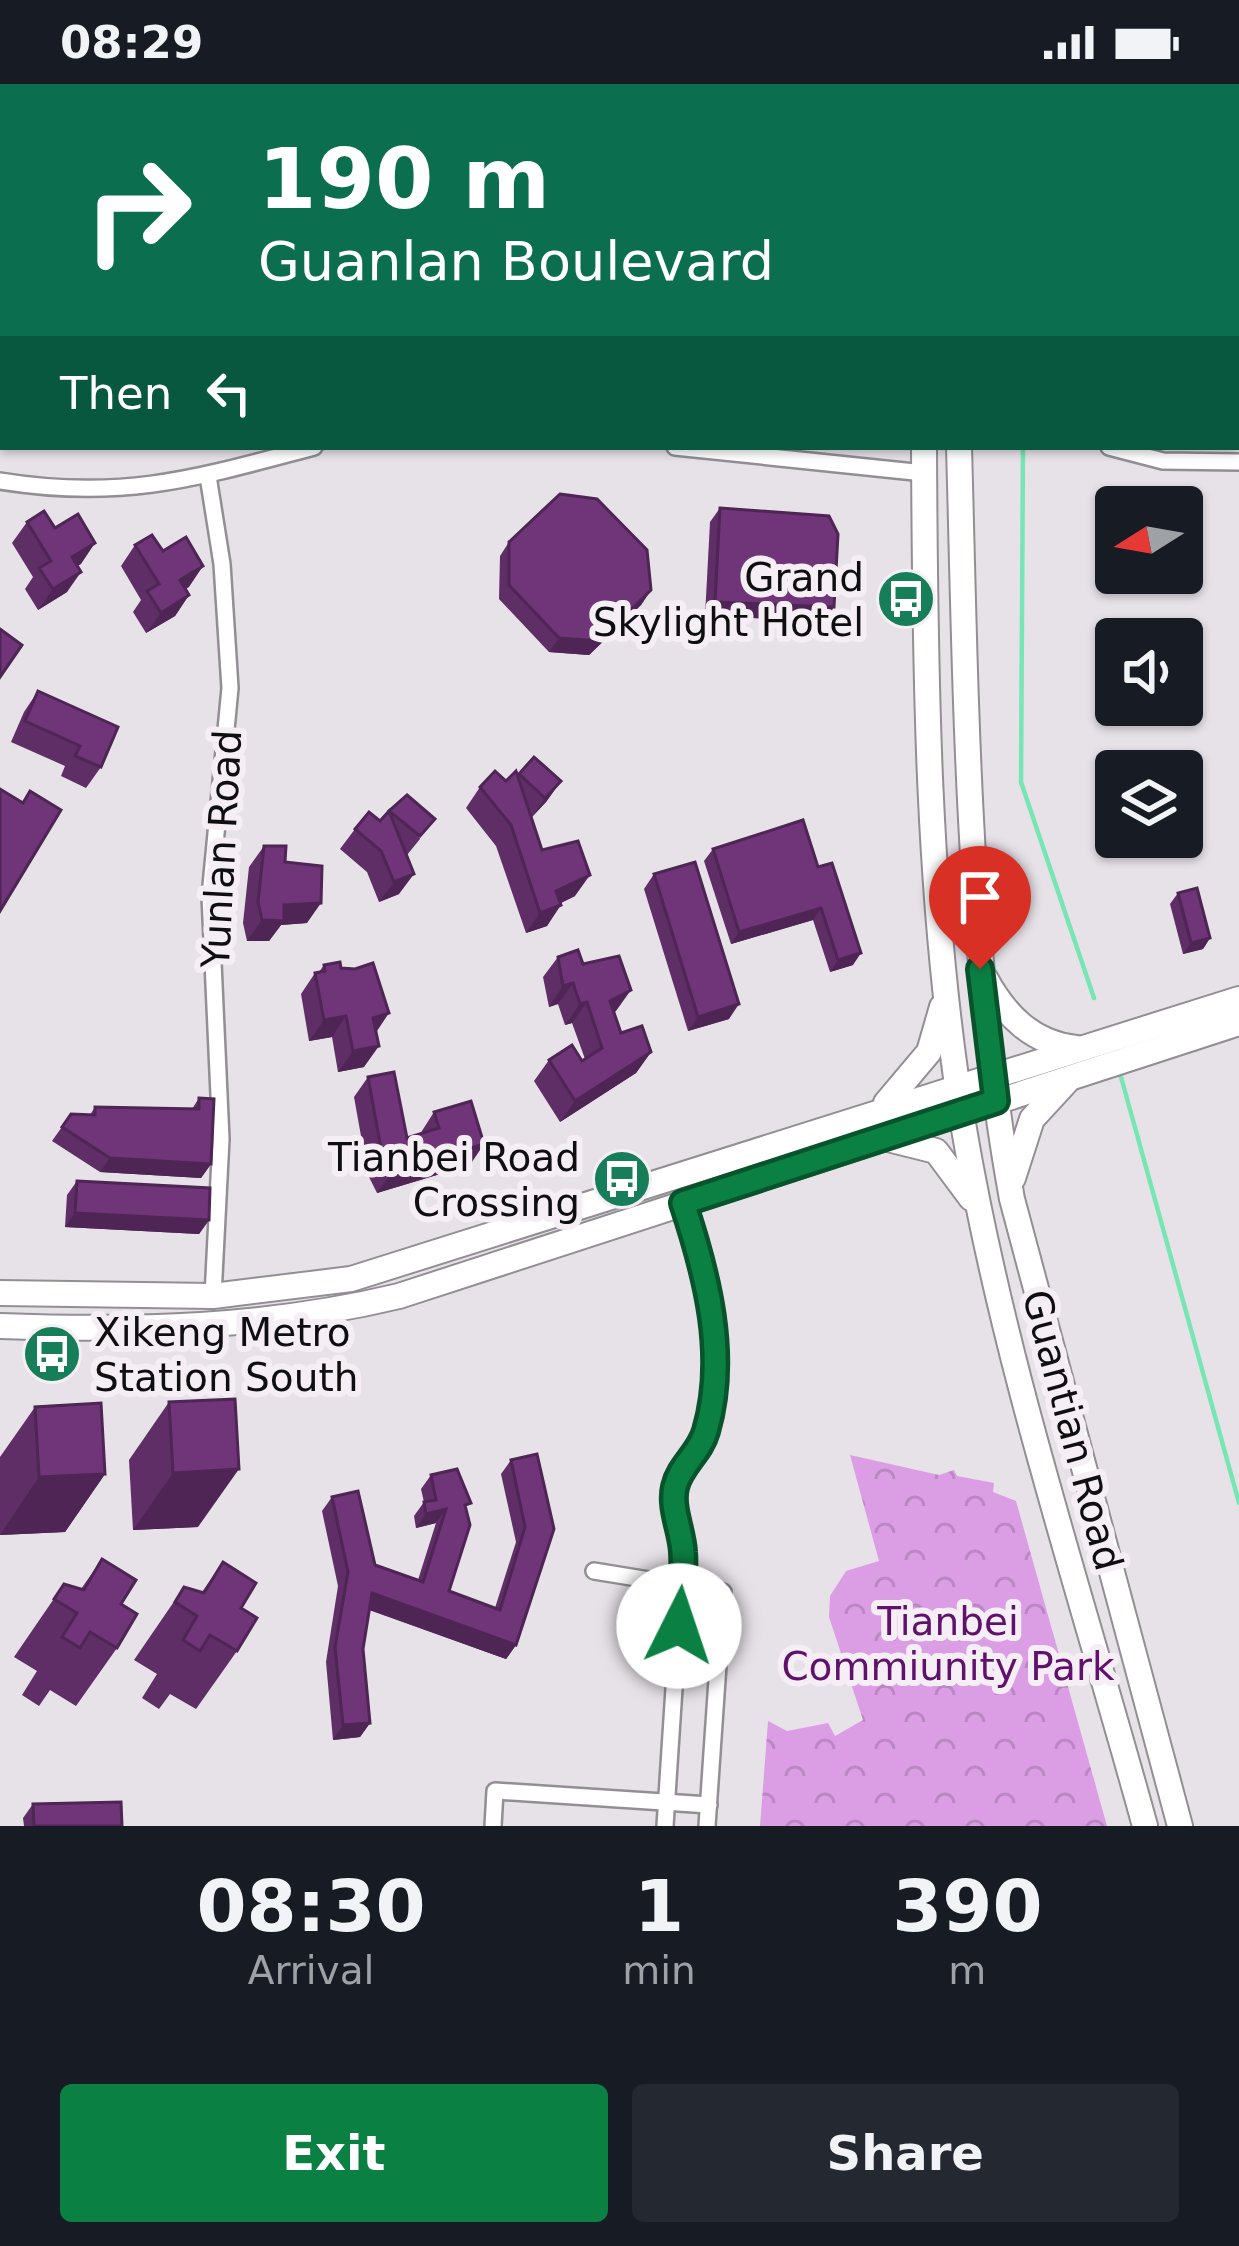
<!DOCTYPE html>
<style>
:root{--surface:#171b24;--page:#242831;--text:#f1f3f6;--muted:#9ea1a6;--accent:#0b8043}
body{margin:0;font-family:"DejaVu Sans",sans-serif;background:var(--page);color:var(--text);height:100vh;display:flex;flex-direction:column;font-size:45px;white-space:nowrap}
*{box-sizing:border-box;margin:0}
p{font-size:39px;color:var(--muted)}
.icon{flex:none;width:66px;height:66px;fill:none;stroke:currentColor;stroke-width:2;stroke-linecap:round;stroke-linejoin:round}
.map{position:relative;height:1742px;overflow:hidden}
.panel{display:flex;flex-direction:column;background:var(--surface);flex:1}
.panel>*{flex:none}
.banner{position:absolute;left:0px;top:0px;width:1239px;height:366px;box-shadow:0 3px 9px #0004;background:#0b6e4f;color:#fff;overflow:hidden}
.needle{width:78px;rotate:259deg}
.fabs{position:absolute;left:1095px;top:402px;display:grid;gap:24px}
.fabs a{display:grid;place-items:center;width:108px;height:108px;border-radius:12px;background:var(--surface);box-shadow:0 3px 9px #0004;font-size:60px}
.pin{position:absolute;display:grid;place-items:center;width:102px;height:102px;color:#fff;margin:-123px -51px;border-radius:50% 50% 50% 0;rotate:-45deg;box-shadow:0 0 12px #0007}
.pin .icon{rotate:45deg}
.me{position:absolute;width:132px;margin:-66px;rotate:4deg;stroke-linejoin:round;filter:drop-shadow(0 0 9px #0008)}
.turn{display:flex;align-items:center;gap:42px;height:252px;padding:0 60px;font-size:54px}
.turn .icon{width:156px;height:156px;stroke-width:2.5}
.turn b{display:block;font-size:84px;line-height:102px}
.then{display:flex;align-items:center;height:114px;padding:0 60px;background:#0003;gap:24px;font-size:45px}
.eta{display:flex;justify-content:space-evenly;align-items:center;height:204px;text-align:center}
.eta b{font-size:72px;font-weight:700;line-height:84px}
.action{display:flex;gap:24px;margin-top:auto;padding:24px 60px}
.action a{flex:1;height:138px;border-radius:12px;background:var(--accent);color:#fff;font-size:48px;font-weight:700;line-height:138px;text-align:center}
.action a+a{background:var(--page);color:var(--text)}
.status{display:flex;justify-content:space-between;align-items:center;height:84px;padding:0 60px;background:var(--surface);direction:ltr}
.status svg{height:33px;fill:currentColor}
.map>svg:first-child{display:block}
.park{fill:url(#park-crowns)}
.lines{fill:none;stroke-linecap:round;stroke-linejoin:round}
.stream{stroke:#78e6b4;stroke-width:4.5}
.street-casing{stroke:#938e94;stroke-width:20}
.secondary-casing{stroke:#938e94;stroke-width:26}
.primary-casing{stroke:#938e94;stroke-width:28}
.street{stroke:#fff;stroke-width:15}
.secondary{stroke:#fff;stroke-width:21}
.primary{stroke:#fff;stroke-width:24}
.wall{fill:#5f2e67}
.shaded-wall{fill:#4e2554}
.building{fill:#6f3578;stroke:#4e2554;stroke-width:3}
.route-casing{stroke:#07532c;stroke-width:30}
.route{stroke:#0b8043;stroke-width:21}
.labels{text-anchor:middle;stroke-width:12;stroke-linejoin:round;paint-order:stroke}
.poi-label{font-size:39px;fill:#0f0e10;stroke:#f5eff5;text-anchor:end}
.street-label{font-size:39px;fill:#0f0e10;stroke:#f5eff5}
.park-label{font-size:39px;fill:#60116c;stroke:#f5eff5}
</style>
<div class="status"><b>08:29</b><svg viewBox="0 0 49 12"><path d="M0 12V9h3v3zM5 12V6h3v6zM10 12V3h3v9zM15 12V0h3v12zM26 1h20v11H26zM47 4h2v5h-2z"/></svg></div>
<div class="map">
<svg width="1239" height="1742" viewBox="0 0 1239 1742">
<defs>
<pattern id="park-crowns" width="20" height="18" patternUnits="userSpaceOnUse" patternTransform="scale(3)"><rect width="20" height="18" fill="#db9ee5"/><path d="M2 6a3 3 0 1 1 6 0M12 15a3 3 0 1 1 6 0" fill="none" stroke="#bb87c3"/></pattern>
</defs>
<rect width="100%" height="100%" fill="#e7e2e8"/>
<polygon class="park" points="850,1371 939,1391 954,1386 957,1392 994,1399 993,1408 1016,1417 1107,1742 760,1742 768,1637 787,1647 828,1639 835,1652 863,1636 829,1533 830,1512 846,1487 879,1477"/>
<g class="lines">
<g class="stream">
<polyline points="1023,363 1021,698 1094,914"/>
<polyline points="1121,993 1239,1419"/>
</g>
<defs>
<g id="street">
<polyline points="486,0 486,3"/>
<polyline points="675,363 924,389"/>
<polyline points="1109,363 1163,377 1239,378"/>
<polyline points="208,392 222,480 230,604 210,812 221,1055 213,1212"/>
<path d="M0,397C123,417 197,394 314,363"/>
<polyline points="594,1487 723,1508 707,1742"/>
<polyline points="493,1742 495,1707 709,1721"/>
<polyline points="665,1742 683,1467 673,1409 680,1387 703,1358 715,1316 705,1183 683,1119"/>
</g>
<g id="secondary">
<polyline points="182,0 190,3"/>
<polyline points="232,0 241,3"/>
<polyline points="632,3 646,0"/>
<polyline points="710,3 724,0"/>
<polyline points="1236,228 1239,227"/>
</g>
<g id="primary">
<polyline points="892,0 895,3"/>
<polyline points="913,0 913,3"/>
<polyline points="946,0 946,3"/>
<path d="M924,363C925,586 927,825 964,1045C1004,1281 1082,1512 1145,1742"/>
<path d="M959,363C966,613 967,868 1012,1115L1180,1742"/>
<path d="M985,894C1005,931 1032,959 1076,964"/>
<polyline points="886,1019 929,968 942,923"/>
<polyline points="888,1055 936,1067 971,1114"/>
<polyline points="1013,1094 1032,1035 1067,997"/>
<polyline points="0,1209 213,1212 351,1195 1239,915"/>
<path d="M0,1242C136,1247 266,1244 399,1212L1239,939"/>
</g>
</defs>
<use href="#street" class="street-casing"/>
<use href="#secondary" class="secondary-casing"/>
<use href="#primary" class="primary-casing"/>
<use href="#street" class="street"/>
<use href="#secondary" class="secondary"/>
<use href="#primary" class="primary"/>
</g>
<g class="wall">
<polygon points="720,424 834,523 824,537 705,532 710,438"/>
<polygon points="27,438 55,444 95,459 78,481 67,508 38,526 25,505 33,493 12,459"/>
<polygon points="509,458 651,506 641,521 589,571 549,568 499,515 500,472"/>
<polygon points="135,461 203,482 185,505 189,511 175,532 146,549 133,528 141,516 121,482"/>
<polygon points="38,607 101,683 86,704 61,692 65,682 11,658 24,628"/>
<polygon points="534,673 561,697 546,718 531,734 542,766 575,812 561,819 547,842 526,849 496,762 466,724 480,703 506,697 517,692"/>
<polygon points="407,711 420,755 407,771 399,810 379,818 367,788 340,765 355,745 380,737"/>
<polygon points="264,762 285,778 307,839 281,841 269,857 247,857 243,839 249,783"/>
<polygon points="713,765 818,783 853,881 830,888 813,836 731,860 704,777"/>
<polygon points="654,790 729,935 688,947 644,805"/>
<polygon points="1178,809 1210,854 1203,865 1183,870 1170,820"/>
<polygon points="558,873 583,880 616,927 614,928 621,949 651,968 636,989 560,1038 534,997 549,976 585,975 572,939 565,941 558,920 549,923 543,893"/>
<polygon points="324,881 341,884 376,948 364,983 338,988 332,953 309,957 301,910 315,889 319,888"/>
<polygon points="368,993 407,1054 420,1050 434,1028 470,1081 377,1109 368,1091 354,1013"/>
<polygon points="199,1014 211,1080 201,1094 100,1088 52,1057 71,1030 90,1031 95,1023 192,1025"/>
<polygon points="77,1097 209,1136 199,1150 65,1143 67,1111"/>
<polygon points="169,1318 198,1443 133,1446 129,1376"/>
<polygon points="35,1323 105,1390 65,1448 0,1451 0,1373"/>
<polygon points="537,1370 516,1561 506,1575 369,1526 363,1565 370,1639 360,1653 333,1656 326,1578 338,1502 322,1427 332,1413 375,1481 418,1496 436,1439 416,1444 414,1432 424,1418 421,1405 431,1391 466,1426 449,1507 495,1524 516,1458 501,1390 511,1376"/>
<polygon points="102,1475 121,1520 117,1564 76,1622 50,1606 39,1622 22,1611 37,1587 14,1573 64,1500 81,1505"/>
<polygon points="223,1478 241,1524 237,1567 196,1625 170,1610 159,1625 142,1614 157,1590 134,1576 184,1503 202,1508"/>
<polygon points="33,1720 122,1742 24,1742 23,1734"/>
</g>
<g class="shaded-wall">
<polygon points="95,459 81,480 58,494 72,473"/>
<polygon points="203,482 189,503 166,517 180,496"/>
<polygon points="81,488 67,508 38,526 53,505"/>
<polygon points="651,506 641,521 589,571 549,568 559,554"/>
<polygon points="189,511 175,532 146,549 161,529"/>
<polygon points="715,518 834,523 824,537 705,532"/>
<polygon points="561,697 546,718 530,735 545,714"/>
<polygon points="414,790 399,810 379,818 394,798"/>
<polygon points="590,791 575,812 542,828 556,807"/>
<polygon points="321,819 307,839 281,841 269,857 247,857 262,836 284,821"/>
<polygon points="561,821 547,842 526,849 540,829"/>
<polygon points="821,824 813,836 731,860 739,848"/>
<polygon points="1210,854 1203,865 1183,870 1191,859"/>
<polygon points="861,869 853,881 830,888 838,876"/>
<polygon points="573,899 558,920 549,923 563,902"/>
<polygon points="631,906 616,927 596,938 610,917"/>
<polygon points="587,918 572,939 565,941 580,920"/>
<polygon points="739,920 729,935 688,947 698,933"/>
<polygon points="389,929 375,950 373,934"/>
<polygon points="346,932 332,953 309,957 324,936"/>
<polygon points="379,962 364,983 338,988 353,967"/>
<polygon points="651,968 636,989 560,1038 575,1017"/>
<polygon points="484,1060 470,1081 377,1109 392,1088"/>
<polygon points="110,1074 211,1080 201,1094 100,1088"/>
<polygon points="75,1129 209,1136 199,1150 65,1143"/>
<polygon points="239,1385 198,1443 133,1446 173,1389"/>
<polygon points="105,1390 65,1448 0,1451 39,1393"/>
<polygon points="446,1425 436,1439 416,1444 426,1430"/>
<polygon points="372,1509 516,1561 506,1575 362,1523"/>
<polygon points="370,1639 360,1653 333,1656 343,1641"/>
</g>
<g class="building">
<polygon points="560,410 597,415 647,466 651,506 599,557 559,554 509,501 509,458"/>
<polygon points="720,424 829,432 838,450 834,523 715,518"/>
<polygon points="44,427 55,444 78,430 95,459 72,473 81,488 53,505 39,484 51,477 27,438"/>
<polygon points="152,451 163,467 186,453 203,482 180,496 189,511 161,529 147,507 159,500 135,461"/>
<polygon points="0,545 22,561 0,593"/>
<polygon points="38,607 118,643 101,683 75,672 80,662 25,637"/>
<polygon points="534,673 561,697 545,714 519,690"/>
<polygon points="495,687 506,697 516,687 542,766 578,757 590,791 556,807 561,821 540,829 511,741 480,703"/>
<polygon points="0,705 23,719 30,707 61,726 0,827"/>
<polygon points="407,711 435,735 420,752 389,727"/>
<polygon points="389,727 414,790 394,798 381,767 355,745 369,728 380,737"/>
<polygon points="803,736 818,783 832,779 861,869 838,876 821,824 739,848 713,765"/>
<polygon points="264,762 286,762 285,778 322,782 321,819 284,821 284,837 262,836 258,818"/>
<polygon points="695,778 739,920 698,933 654,790"/>
<polygon points="1197,804 1210,854 1191,859 1178,809"/>
<polygon points="578,866 583,880 619,872 631,906 610,917 621,949 642,942 651,968 575,1017 549,976 572,961 582,977 602,964 587,918 580,920 573,899 563,902 558,873"/>
<polygon points="340,878 341,884 355,885 373,879 389,929 373,934 379,962 353,967 346,932 324,936 315,889 325,887 324,881"/>
<polygon points="394,988 407,1054 439,1044 434,1028 471,1017 484,1060 392,1088 382,1070 368,993"/>
<polygon points="199,1014 214,1015 211,1080 110,1074 62,1043 71,1030 95,1031 95,1023 199,1025"/>
<polygon points="77,1097 210,1104 209,1136 75,1129"/>
<polygon points="235,1315 239,1385 173,1389 169,1318"/>
<polygon points="101,1319 105,1390 39,1393 35,1323"/>
<polygon points="537,1370 554,1445 516,1561 372,1509 363,1565 370,1639 343,1641 335,1563 348,1488 332,1413 358,1407 375,1481 423,1498 446,1425 426,1430 424,1418 436,1416 431,1391 457,1385 471,1419 465,1421 470,1441 449,1507 500,1526 525,1443 511,1376"/>
<polygon points="102,1475 136,1496 121,1520 137,1530 117,1564 90,1548 80,1564 62,1553 77,1529 54,1515 64,1500 84,1506"/>
<polygon points="223,1478 256,1499 241,1524 257,1534 237,1567 210,1551 200,1567 183,1556 197,1532 175,1518 184,1503 204,1509"/>
<polygon points="121,1718 122,1742 34,1742 33,1720"/>
</g>
<g class="lines">
<defs>
<path id="route" d="M679,1542C680,1518 685,1492 683,1468C682,1447 670,1424 675,1403C680,1381 700,1369 706,1347C728,1272 707,1191 683,1119L996,1017L980,885"/>
</defs>
<use href="#route" class="route-casing"/>
<use href="#route" class="route"/>
</g>
<defs>
<symbol id="bus-disc" viewBox="-11 -11 22 22"><circle r="9.5" fill="#167e58" stroke="#f5eff5"/><path d="M-5-6H5V4H4V6H2V4H-2V6H-4V4H-5ZM-3.5-4V0h7V-4ZM-3.5 1.2v1.5H-2V1.2ZM2 1.2v1.5H3.5V1.2Z" fill="#fff"/></symbol>
</defs>
<g fill-rule="evenodd">
<use href="#bus-disc" x="873" y="482" width="66" height="66"/>
<use href="#bus-disc" x="589" y="1062" width="66" height="66"/>
<use href="#bus-disc" x="19" y="1237" width="66" height="66"/>
</g>
<g class="labels">
<g class="poi-label">
<text x="864" y="507">Grand<tspan x="864" dy="45">Skylight Hotel</tspan></text>
<text x="580" y="1087">Tianbei Road<tspan x="580" dy="45">Crossing</tspan></text>
<text x="94" y="1262" text-anchor="start">Xikeng Metro<tspan x="94" dy="45">Station South</tspan></text>
</g>
<g class="street-label">
<text transform="translate(221 765) rotate(-87)" y="14">Yunlan Road</text>
<text transform="translate(1073 1346) rotate(75)" y="14">Guantian Road</text>
</g>
<g class="park-label">
<text x="948" y="1551">Tianbei<tspan x="948" dy="45">Commiunity Park</tspan></text>
</g>
</g>
</svg>
<div class="fabs">
<a><svg class="needle" viewBox="-14 -14 28 28"><path d="M0-13l5 13h-10z" fill="#e53935"/><path d="M0 13l5-13h-10z" fill="#9ea1a6"/></svg></a>
<a><svg class="icon" aria-label="sound" viewBox="0 0 24 24"><path d="M4 9h4l5-4v14l-5-4H4zM17 9q2 3 0 6"/></svg></a>
<a><svg class="icon" aria-label="layers" viewBox="0 0 24 24"><path d="M12 4l9 5-9 5-9-5zM3 14l9 5 9-5"/></svg></a>
</div>
<div class="pin" style="left:980px;top:885px;background:#d93025"><svg class="icon" aria-label="arrive" viewBox="0 0 24 24"><path d="M6 21V4h12l-3 4 3 4H6"/></svg></div>
<svg class="me" style="left:679px;top:1542px" viewBox="-20 -20 40 40"><circle r="19" fill="#fff"/><path d="M0-13L10 11 0 6-10 11z" fill="#0b8043"/></svg>
<div class="banner">
<div class="turn"><svg class="icon" aria-label="right" viewBox="0 0 24 24"><path d="M7 20v-9h11M14 6l5 5-5 5"/></svg><div><b>190 m</b>Guanlan Boulevard</div></div>
<div class="then">Then<svg class="icon" aria-label="left" viewBox="0 0 24 24"><path d="M17 20v-9H6M10 6l-5 5 5 5"/></svg></div>
</div>
</div>
<section class="panel">
<div class="eta">
<div><b>08:30</b><p>Arrival</p></div>
<div><b>1</b><p>min</p></div>
<div><b>390</b><p>m</p></div>
</div>
<div class="action"><a>Exit</a><a>Share</a></div>
</section>
